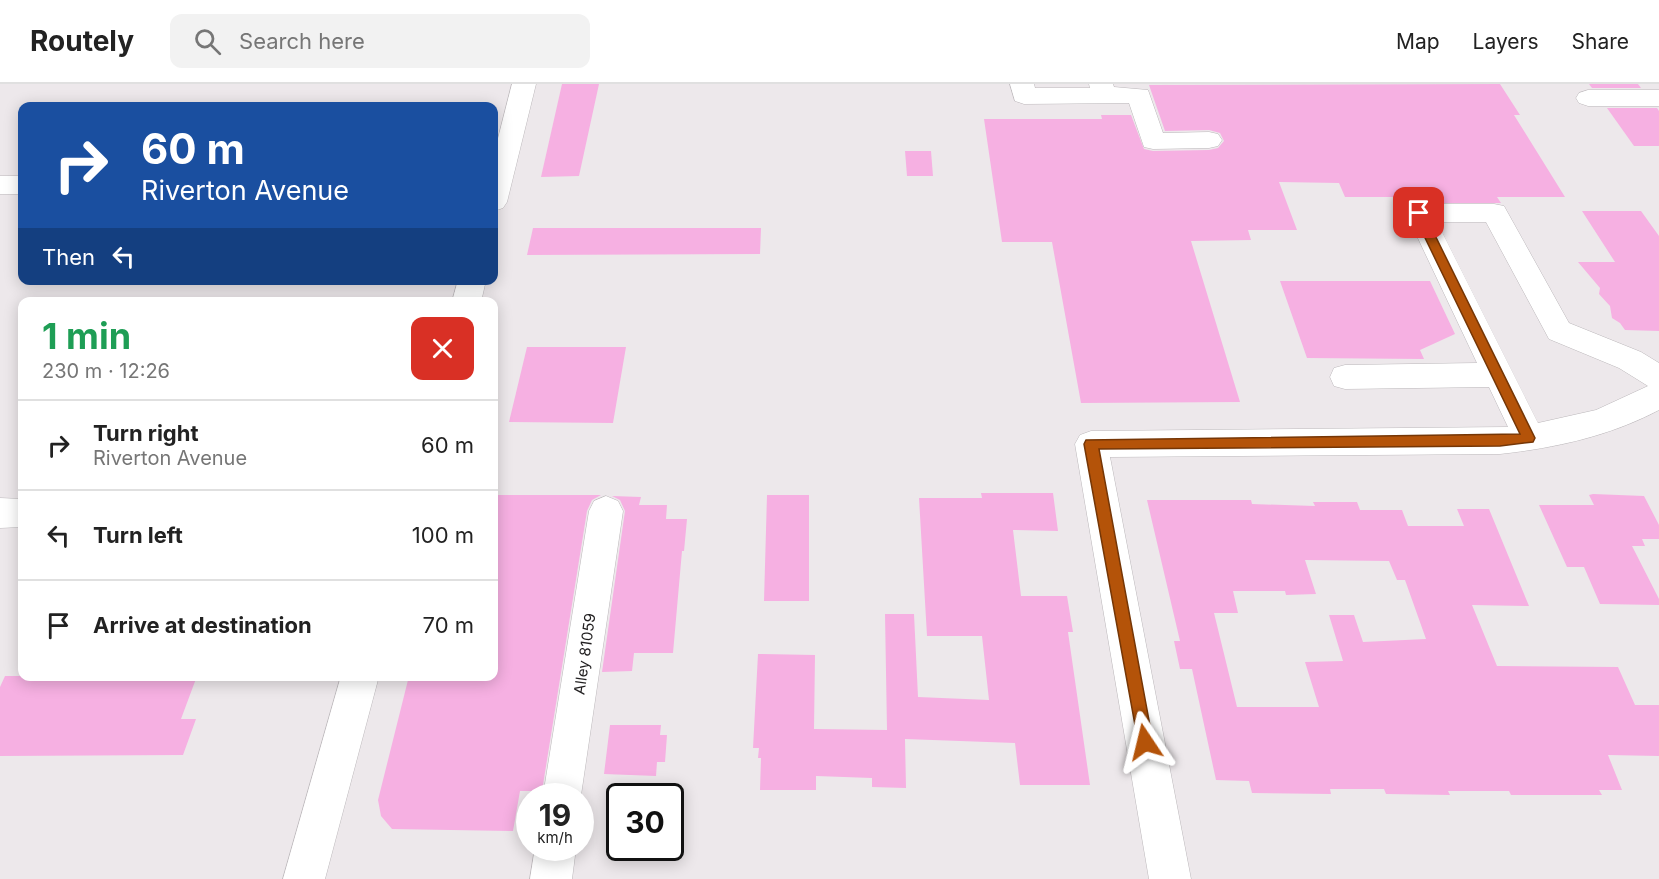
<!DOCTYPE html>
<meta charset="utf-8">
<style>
:root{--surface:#fff;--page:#f2f2f2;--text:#222;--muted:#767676;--line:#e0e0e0}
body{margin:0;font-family:Inter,sans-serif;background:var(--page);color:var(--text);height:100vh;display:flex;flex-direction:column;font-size:22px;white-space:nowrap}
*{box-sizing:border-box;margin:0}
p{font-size:20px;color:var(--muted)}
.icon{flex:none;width:33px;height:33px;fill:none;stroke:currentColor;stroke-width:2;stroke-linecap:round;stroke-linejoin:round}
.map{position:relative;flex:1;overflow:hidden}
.sheet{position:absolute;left:18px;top:213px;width:480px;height:384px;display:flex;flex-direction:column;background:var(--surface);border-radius:12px;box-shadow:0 3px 15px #0003}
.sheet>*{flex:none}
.top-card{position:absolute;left:18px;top:18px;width:480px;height:183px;border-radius:12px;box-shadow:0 3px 15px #0003;background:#1a4fa0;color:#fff;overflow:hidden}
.speed{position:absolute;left:516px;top:699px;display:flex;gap:12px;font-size:30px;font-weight:700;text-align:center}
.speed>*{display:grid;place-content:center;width:78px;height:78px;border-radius:50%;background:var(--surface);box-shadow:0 3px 15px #0003;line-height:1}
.speed small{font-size:15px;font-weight:400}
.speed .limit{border:3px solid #111;border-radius:9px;background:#fff;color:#111}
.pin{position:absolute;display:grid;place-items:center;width:51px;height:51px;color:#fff;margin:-26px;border-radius:12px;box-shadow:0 3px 9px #0006}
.me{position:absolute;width:66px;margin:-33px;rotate:350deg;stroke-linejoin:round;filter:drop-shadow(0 0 4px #0008)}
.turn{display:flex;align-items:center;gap:21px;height:126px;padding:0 24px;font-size:27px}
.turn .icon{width:78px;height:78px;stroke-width:2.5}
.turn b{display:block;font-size:42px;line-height:51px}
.then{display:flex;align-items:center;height:57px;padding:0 24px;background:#0003;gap:12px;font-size:22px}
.round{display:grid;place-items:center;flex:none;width:63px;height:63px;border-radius:12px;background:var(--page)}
.summary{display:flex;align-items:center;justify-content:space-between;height:102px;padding:0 24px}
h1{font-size:36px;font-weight:700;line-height:45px;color:#1e9e55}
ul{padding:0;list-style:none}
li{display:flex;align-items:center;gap:18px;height:90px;padding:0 24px;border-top:2px solid var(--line)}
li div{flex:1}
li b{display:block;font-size:22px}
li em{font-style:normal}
header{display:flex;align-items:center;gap:36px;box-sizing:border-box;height:84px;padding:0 30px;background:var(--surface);border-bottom:2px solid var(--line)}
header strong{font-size:28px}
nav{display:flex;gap:33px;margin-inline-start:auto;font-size:21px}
.search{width:420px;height:54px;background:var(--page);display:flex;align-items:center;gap:15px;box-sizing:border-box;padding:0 21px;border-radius:12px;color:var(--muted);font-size:22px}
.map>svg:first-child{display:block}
.building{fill:#f6b0e2;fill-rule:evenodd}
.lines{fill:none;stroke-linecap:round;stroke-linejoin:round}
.minor-casing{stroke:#bcb8bb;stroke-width:1}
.minor{fill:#fff;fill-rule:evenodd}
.route{fill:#b45309;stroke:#753606;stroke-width:1.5}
.labels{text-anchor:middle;stroke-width:6;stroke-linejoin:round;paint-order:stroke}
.street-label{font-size:15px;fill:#211f20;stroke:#fff}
</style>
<header>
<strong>Routely</strong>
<div class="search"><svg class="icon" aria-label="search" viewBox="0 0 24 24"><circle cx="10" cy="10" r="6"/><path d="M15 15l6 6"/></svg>Search here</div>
<nav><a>Map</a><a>Layers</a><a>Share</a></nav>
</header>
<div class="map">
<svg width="1659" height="795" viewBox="0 0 1659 795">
<rect width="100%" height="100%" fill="#ede8eb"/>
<g class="building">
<polygon points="562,0 599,0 579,92 541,93"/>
<polygon points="1500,0 1520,31 1514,31 1565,113 1497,113 1501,119 1405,119 1402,113 1345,113 1339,99 1279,98 1297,146 1248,146 1251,156 1191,157 1240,318 1081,319 1052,158 1002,158 984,35 1102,35 1101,31 1131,31 1144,65 1153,67 1209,66 1218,64 1224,57 1220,49 1209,46 1165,47 1149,1"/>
<polygon points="1589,0 1638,0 1641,4 1592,4"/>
<polygon points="1607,24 1657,24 1659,27 1659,62 1634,62"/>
<polygon points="905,67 931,67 933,92 907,92"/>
<polygon points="1582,127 1641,127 1659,152 1659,247 1625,246 1620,239 1612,234 1610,222 1599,210 1600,204 1578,178 1615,178"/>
<polygon points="533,144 761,144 760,170 527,171"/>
<polygon points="1280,197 1430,197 1455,250 1420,266 1424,275 1307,274"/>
<polygon points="527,263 626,263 613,339 509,338"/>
<polygon points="981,409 1053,409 1058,447 1013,446 1021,512 1067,512 1073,548 1068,548 1090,701 1020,701 1015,659 905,655 906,704 872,703 872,694 816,692 816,706 760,706 761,674 758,674 759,664 753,664 758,570 815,571 814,645 887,646 885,530 914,530 918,613 989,616 982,552 927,552 919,414 982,414"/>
<polygon points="1593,410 1644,412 1659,441 1659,455 1642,455 1645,462 1632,462 1659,515 1659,521 1600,520 1584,483 1567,483 1539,421 1594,421 1589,411"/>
<polygon points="494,411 601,411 592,416 587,427 542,707 520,707 513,747 392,745 381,732 378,716 409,592 494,592"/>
<polygon points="767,411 809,411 809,517 764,517"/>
<polygon points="612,412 641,413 639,421 667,421 666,435 687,435 684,467 682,467 673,569 634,569 632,587 602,588 625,427 620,416"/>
<path d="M1147,416H1251L1252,420L1315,422L1313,418H1357L1360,426H1402L1408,442H1464L1457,425H1489L1529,522L1472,521L1497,582L1618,583L1635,621H1659V672L1608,671L1622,706H1599L1602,711H1511L1509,707H1448L1450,711L1386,710L1384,705H1330L1331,710L1252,709L1249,697L1216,696L1192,585H1180L1174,557H1180ZM1305,476L1389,477L1397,496H1405L1426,555L1363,558L1354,531H1329L1343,577L1305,578L1319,623H1237L1214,529H1238L1233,507H1285L1286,511L1316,510Z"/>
<polygon points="5,592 197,592 181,635 196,635 183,671 0,672 0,603"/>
<polygon points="610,641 661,641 660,651 667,651 665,678 657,678 656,692 604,690"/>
</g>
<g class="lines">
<defs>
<g id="minor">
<polygon points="512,0 536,0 507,118 503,124 494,127 494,70"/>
<polygon points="1010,0 1034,0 1035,4 1090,4 1089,0 1113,0 1114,3 1148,6 1163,49 1209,48 1218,50 1222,56 1218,62 1209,64 1153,65 1144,63 1129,19 1024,20 1015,17"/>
<polygon points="1588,6 1659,6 1659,22 1588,22 1579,19 1576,14 1579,9"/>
<rect x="0" y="92" width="22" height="18"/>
<path d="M1419,120H1494L1504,122L1569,239L1641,268L1659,279V326C1610,352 1555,364 1500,370L1110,373L1191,795H1149L1075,360L1080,351L1091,347L1508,343L1489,303L1345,305L1334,302L1330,293L1334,284L1345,281L1477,279L1406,129L1409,122ZM1437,138H1486L1549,255L1619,284L1648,302L1596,326L1538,339Z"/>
<polygon points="458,196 486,196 481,218 452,218"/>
<polygon points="606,412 618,417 623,427 580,718 580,712 543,712 589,427 594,417"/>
<polygon points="0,414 22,415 22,443 0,444"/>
<polygon points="341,592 379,592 325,795 283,795"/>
<polygon points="535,764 576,764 572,795 530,795"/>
</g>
</defs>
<use href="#minor" class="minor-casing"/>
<use href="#minor" class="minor"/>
</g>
<polygon class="route" points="1419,125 1424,129 1535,354 1533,358 1500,362 1099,365 1153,658 1150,663 1145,666 1139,663 1084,360 1086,356 1520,350 1413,129"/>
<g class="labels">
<g class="street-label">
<text transform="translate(585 570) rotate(-82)" y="5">Alley 81059</text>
</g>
</g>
</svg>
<div class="speed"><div>19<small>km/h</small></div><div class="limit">30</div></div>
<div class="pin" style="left:1419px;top:129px;background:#d93025"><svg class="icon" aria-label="arrive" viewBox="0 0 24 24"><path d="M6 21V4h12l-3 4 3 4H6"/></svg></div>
<svg class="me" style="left:1145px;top:658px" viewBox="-20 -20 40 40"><path d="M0-17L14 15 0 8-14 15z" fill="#b45309" stroke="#fff" stroke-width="4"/></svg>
<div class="top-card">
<div class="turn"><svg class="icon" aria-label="right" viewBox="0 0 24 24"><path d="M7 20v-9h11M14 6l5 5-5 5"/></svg><div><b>60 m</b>Riverton Avenue</div></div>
<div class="then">Then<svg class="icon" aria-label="left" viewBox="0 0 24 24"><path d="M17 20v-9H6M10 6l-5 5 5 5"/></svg></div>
</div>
<section class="sheet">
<div class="summary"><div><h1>1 min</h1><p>230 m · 12:26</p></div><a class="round" style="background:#d93025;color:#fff"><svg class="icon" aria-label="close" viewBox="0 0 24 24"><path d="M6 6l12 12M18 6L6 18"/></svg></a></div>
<ul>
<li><svg class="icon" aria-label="right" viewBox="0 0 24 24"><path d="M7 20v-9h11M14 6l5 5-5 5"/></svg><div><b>Turn right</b><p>Riverton Avenue</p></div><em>60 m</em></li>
<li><svg class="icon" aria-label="left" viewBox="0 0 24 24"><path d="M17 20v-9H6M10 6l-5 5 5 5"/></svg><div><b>Turn left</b></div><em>100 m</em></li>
<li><svg class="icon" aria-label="arrive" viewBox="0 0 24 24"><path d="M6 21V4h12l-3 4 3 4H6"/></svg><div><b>Arrive at destination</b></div><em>70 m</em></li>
</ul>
</section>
</div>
